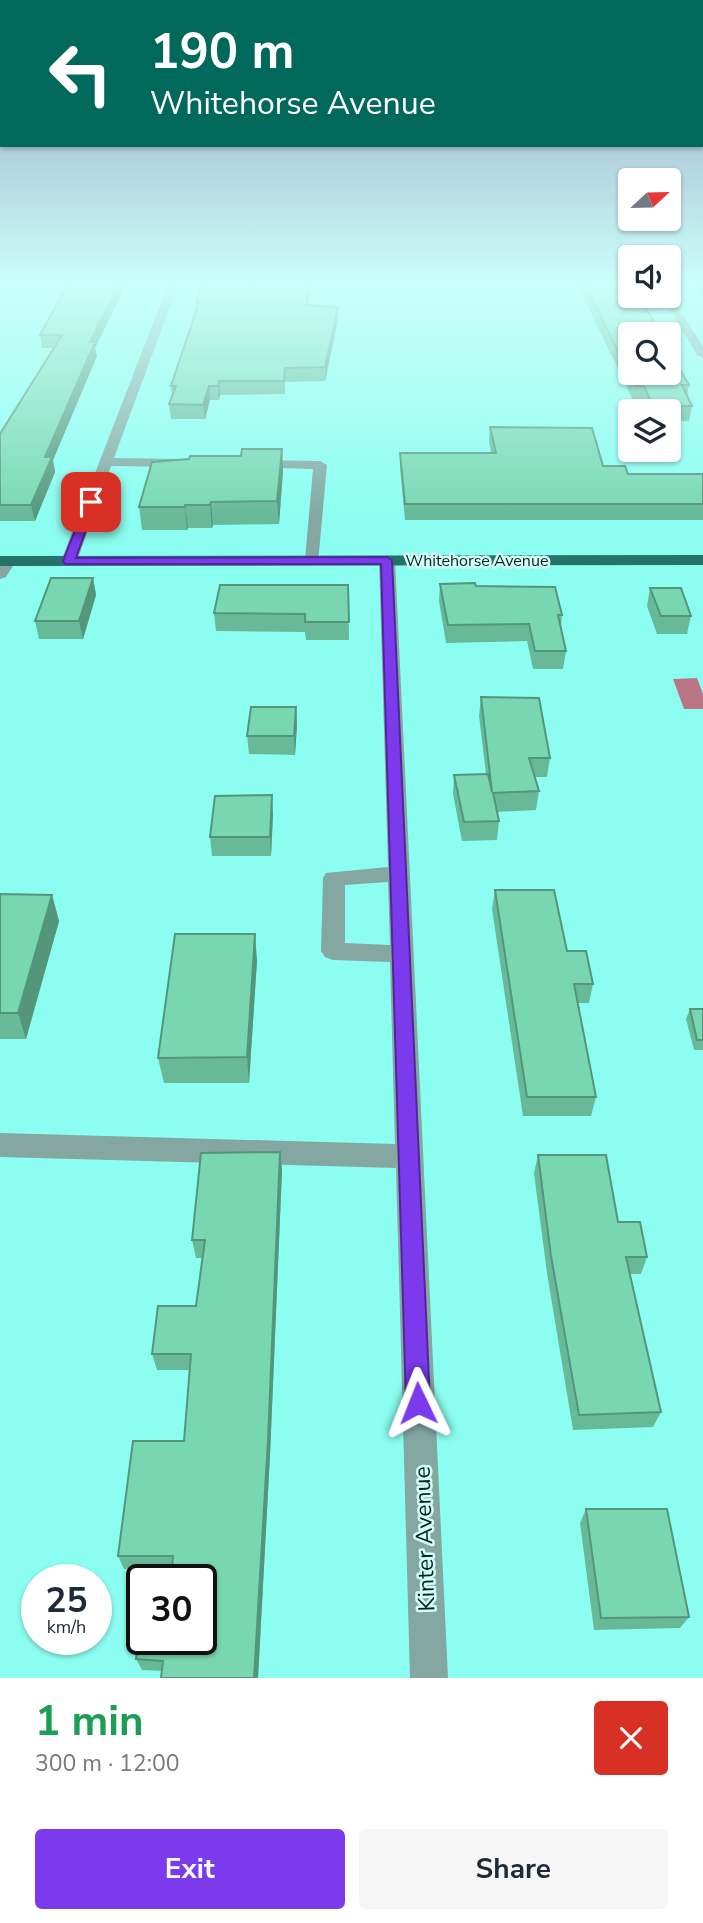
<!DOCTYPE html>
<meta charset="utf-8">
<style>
:root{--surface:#fff;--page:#f6f6f7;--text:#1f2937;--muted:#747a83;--accent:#7c3aed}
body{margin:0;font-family:"Nunito Sans",sans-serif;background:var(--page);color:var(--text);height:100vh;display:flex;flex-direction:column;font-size:26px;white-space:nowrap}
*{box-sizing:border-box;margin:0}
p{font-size:23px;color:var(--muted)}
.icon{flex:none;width:38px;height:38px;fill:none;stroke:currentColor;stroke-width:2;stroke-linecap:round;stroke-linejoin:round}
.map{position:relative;height:1678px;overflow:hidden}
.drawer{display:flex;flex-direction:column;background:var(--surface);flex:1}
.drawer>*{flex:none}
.banner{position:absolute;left:0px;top:0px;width:704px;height:147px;box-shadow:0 2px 5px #0004;background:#00695c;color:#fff;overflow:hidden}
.needle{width:46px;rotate:68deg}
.fabs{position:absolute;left:618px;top:168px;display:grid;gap:14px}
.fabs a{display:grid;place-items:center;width:63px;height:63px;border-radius:7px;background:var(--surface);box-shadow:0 2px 5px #0004;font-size:35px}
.speed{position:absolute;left:21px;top:1564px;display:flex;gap:14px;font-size:35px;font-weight:700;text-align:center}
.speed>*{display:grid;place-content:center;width:91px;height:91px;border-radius:50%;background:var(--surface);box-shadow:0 2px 5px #0004;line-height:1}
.speed small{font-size:18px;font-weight:400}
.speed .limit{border:4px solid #111;border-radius:10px;background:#fff;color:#111}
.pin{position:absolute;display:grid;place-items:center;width:60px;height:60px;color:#fff;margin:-30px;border-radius:14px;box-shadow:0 4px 10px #0006}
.me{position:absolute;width:77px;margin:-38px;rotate:358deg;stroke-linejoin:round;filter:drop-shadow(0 0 5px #0008)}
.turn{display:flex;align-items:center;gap:24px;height:147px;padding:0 35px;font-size:32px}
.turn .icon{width:91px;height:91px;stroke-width:2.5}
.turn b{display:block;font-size:49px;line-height:60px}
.round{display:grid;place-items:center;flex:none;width:74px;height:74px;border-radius:7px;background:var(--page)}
.headline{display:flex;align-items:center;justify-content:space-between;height:119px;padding:0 35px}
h1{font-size:42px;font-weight:700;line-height:52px;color:#1e9e55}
.cta{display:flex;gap:14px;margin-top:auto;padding:14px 35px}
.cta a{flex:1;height:80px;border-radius:7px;background:var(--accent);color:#fff;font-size:28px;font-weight:700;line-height:80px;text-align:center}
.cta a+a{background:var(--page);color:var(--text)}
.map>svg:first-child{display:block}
.water{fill:#ba7684}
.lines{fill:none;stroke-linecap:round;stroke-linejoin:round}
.minor{fill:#84a7a2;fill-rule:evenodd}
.major{fill:#26716a;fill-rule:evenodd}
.wall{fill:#67b998}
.shaded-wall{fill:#54967c}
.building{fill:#78d7b1;stroke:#54967c;stroke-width:2}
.route{fill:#7c3aed;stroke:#51269a;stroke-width:2}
.labels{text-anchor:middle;stroke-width:5;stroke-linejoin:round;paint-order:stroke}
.far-street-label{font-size:16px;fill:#002521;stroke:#d5fef8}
.near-street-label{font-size:23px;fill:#002521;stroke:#d5fef8}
</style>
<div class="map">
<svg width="703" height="1678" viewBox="0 0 703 1678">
<rect width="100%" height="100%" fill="#8cfef1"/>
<polygon class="water" points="697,678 703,694 703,709 684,709 673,679"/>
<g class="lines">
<g class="minor">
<polygon points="169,282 179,282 114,458 181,459 188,463 181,467 111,466 77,561 74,564 64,564 61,561"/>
<polygon points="668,293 703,346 703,358 697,355 662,296 668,296"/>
<polygon points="255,460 320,461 327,465 318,563 313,565 305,560 313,469 250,467 250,461"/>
<path d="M387,555L395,560L448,1678H410L396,1168L0,1157V1133L395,1144L390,962L333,960L325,957L321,951L323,878L326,873L388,867L379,560ZM388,882L390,945L345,943V885Z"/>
<polygon points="8,556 16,561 6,577 0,579 0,561"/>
</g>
<polygon class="major" points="703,555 703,565 0,566 0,556"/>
</g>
<g class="wall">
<polygon points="69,282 127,282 95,348 97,356 53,460 55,472 35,521 0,521 0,434 54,348 42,348 40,335"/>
<polygon points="576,282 630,282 689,385 687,396 692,406 689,421 668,421 668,411 646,411 641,400 633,400"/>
<polygon points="692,282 703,282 703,298"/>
<polygon points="196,302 338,307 338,320 325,381 285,382 285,394 220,395 219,400 210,400 205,419 171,419 169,404 172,397 171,386 197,310"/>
<polygon points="490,427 628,474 703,474 703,520 405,520 400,468 400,453 491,453 489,441"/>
<polygon points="282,449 283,471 279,524 213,525 212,528 188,528 187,530 142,530 139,507 241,456"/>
<polygon points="93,578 96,595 83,639 39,639 35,621"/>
<polygon points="440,584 562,615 561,626 566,651 563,669 533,669 527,641 446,643 439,601"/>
<polygon points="348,585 349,640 306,640 305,632 216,631 214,613"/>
<polygon points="650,588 691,616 687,634 657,634 647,606"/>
<polygon points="481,697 550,758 547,777 535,777 539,791 536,810 497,812 499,821 497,840 462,841 453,794 454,775 486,774 479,716"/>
<polygon points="296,707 297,725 295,755 249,754 247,736"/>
<polygon points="273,814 271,856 212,856 210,837"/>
<polygon points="495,890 567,951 593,984 589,1003 578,1003 596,1097 591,1116 523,1116 492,909"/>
<polygon points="0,894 52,895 59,921 26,1039 0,1039"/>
<polygon points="257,960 249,1083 164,1083 158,1058"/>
<polygon points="690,1009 703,1009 703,1050 694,1050 686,1019"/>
<polygon points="280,1152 282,1170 270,1455 258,1678 161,1678 162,1671 142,1670 136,1659 142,1615 142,1640 201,1640 201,1580 171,1580 172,1569 124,1569 118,1556 133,1441 184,1441 190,1370 157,1370 152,1354 158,1306 196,1306 202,1258 196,1258 192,1240 201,1153"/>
<polygon points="538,1155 647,1257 641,1274 630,1274 661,1412 653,1427 573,1430 547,1273 534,1173"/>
<polygon points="586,1509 689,1617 680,1628 594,1630 580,1523"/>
</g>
<g class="shaded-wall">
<polygon points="120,282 127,282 95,348 97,356 53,460 55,472 35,521 31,505 45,457 90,342"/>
<polygon points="309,282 311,282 307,318 306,305"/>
<polygon points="338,307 338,320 325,381 325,367"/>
<polygon points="219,381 220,395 219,400 218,386"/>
<polygon points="209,386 210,400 205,419 203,405"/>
<polygon points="282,449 283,471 279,524 277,501"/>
<polygon points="211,502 213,525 212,528 210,505"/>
<polygon points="185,505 188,528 187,530 185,507"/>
<polygon points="93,578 96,595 83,639 79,621"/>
<polygon points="296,707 297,725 295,755 294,736"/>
<polygon points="272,795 273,814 271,856 270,837"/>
<polygon points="52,895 59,921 26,1039 18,1013"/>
<polygon points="255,934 257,960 249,1083 247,1057"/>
<polygon points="280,1152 282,1170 270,1455 258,1678 254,1678"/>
</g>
<g class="building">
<polygon points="69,282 120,282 90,342 95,342 45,457 52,457 31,505 0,505 0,434 62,335 40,335"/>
<polygon points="202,282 309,282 306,305 338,307 325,367 285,368 284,381 219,381 218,386 209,386 203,405 169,404 176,386 171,386 199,302 196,302"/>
<polygon points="584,282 630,282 630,296 639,296 661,334 630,334 630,373 668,373 668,348 689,385 682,385 692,406 653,406 644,386 635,386"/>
<polygon points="490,427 592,428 603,466 625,466 628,474 703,474 703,504 405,504 400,453 496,453"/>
<polygon points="242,449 282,449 277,501 211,502 210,505 185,505 185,507 139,507 152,462 189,459 190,456 241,456"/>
<polygon points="51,578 93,578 79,621 35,621"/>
<polygon points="475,583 476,586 555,587 562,615 558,615 566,651 535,651 529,624 448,625 440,584"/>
<polygon points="220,585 348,585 349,622 305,622 305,614 214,613"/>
<polygon points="650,588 681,588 691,616 661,616"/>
<polygon points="481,697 539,698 550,758 529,758 539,791 493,793 499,821 464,822 454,775 488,774 492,792"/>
<polygon points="251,707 296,707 294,736 247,736"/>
<polygon points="272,795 270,837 210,837 215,796"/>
<polygon points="495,890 554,890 567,951 586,951 593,984 574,984 596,1097 527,1097"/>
<polygon points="0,894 52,895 18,1013 0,1013"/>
<polygon points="175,934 255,934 247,1057 158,1058"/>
<polygon points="690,1009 703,1009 703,1040 697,1040"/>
<polygon points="280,1152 268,1440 254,1678 161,1678 163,1661 136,1659 142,1615 142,1640 201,1640 201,1580 171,1580 173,1556 118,1556 133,1441 184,1441 191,1354 152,1354 158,1306 196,1306 205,1240 192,1240 201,1153"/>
<polygon points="538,1155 606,1155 618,1222 640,1222 647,1257 626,1257 661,1412 579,1415 551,1256"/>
<polygon points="586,1509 667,1509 689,1617 601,1618"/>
</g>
<linearGradient id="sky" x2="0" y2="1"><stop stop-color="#959bc0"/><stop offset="0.55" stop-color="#cbfff9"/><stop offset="1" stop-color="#cbfff9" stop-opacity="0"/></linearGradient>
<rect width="703" height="517" fill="url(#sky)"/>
<polygon class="route" points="87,500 96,502 76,558 387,557 392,560 430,1403 427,1412 418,1415 410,1412 406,1403 381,564 65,564 63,561"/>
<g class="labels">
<g class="far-street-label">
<text x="477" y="566">Whitehorse Avenue</text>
</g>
<g class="near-street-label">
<text transform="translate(424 1539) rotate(-92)" y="8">Kinter Avenue</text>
</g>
</g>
</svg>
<div class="fabs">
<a><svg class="needle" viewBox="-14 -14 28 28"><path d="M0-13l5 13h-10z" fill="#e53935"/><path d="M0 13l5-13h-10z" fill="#747a83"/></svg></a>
<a><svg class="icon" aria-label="sound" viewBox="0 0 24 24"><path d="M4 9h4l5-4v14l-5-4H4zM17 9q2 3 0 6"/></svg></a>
<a><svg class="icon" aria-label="search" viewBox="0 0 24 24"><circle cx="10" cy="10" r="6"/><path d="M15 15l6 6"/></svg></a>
<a><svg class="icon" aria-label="layers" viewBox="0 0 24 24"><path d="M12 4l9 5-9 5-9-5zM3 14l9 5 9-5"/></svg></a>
</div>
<div class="speed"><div>25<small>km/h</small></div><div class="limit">30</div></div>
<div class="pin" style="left:91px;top:502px;background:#d93025"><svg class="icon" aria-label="arrive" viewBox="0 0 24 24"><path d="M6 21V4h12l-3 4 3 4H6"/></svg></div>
<svg class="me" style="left:418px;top:1403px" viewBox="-20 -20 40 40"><path d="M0-17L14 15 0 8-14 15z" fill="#7c3aed" stroke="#fff" stroke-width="4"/></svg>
<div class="banner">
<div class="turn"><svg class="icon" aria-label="left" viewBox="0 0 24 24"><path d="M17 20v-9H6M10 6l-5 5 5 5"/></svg><div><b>190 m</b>Whitehorse Avenue</div></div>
</div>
</div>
<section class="drawer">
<div class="headline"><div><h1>1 min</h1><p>300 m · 12:00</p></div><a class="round" style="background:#d93025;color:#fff"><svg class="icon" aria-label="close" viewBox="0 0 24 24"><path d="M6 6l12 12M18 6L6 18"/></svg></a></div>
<div class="cta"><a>Exit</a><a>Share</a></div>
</section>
